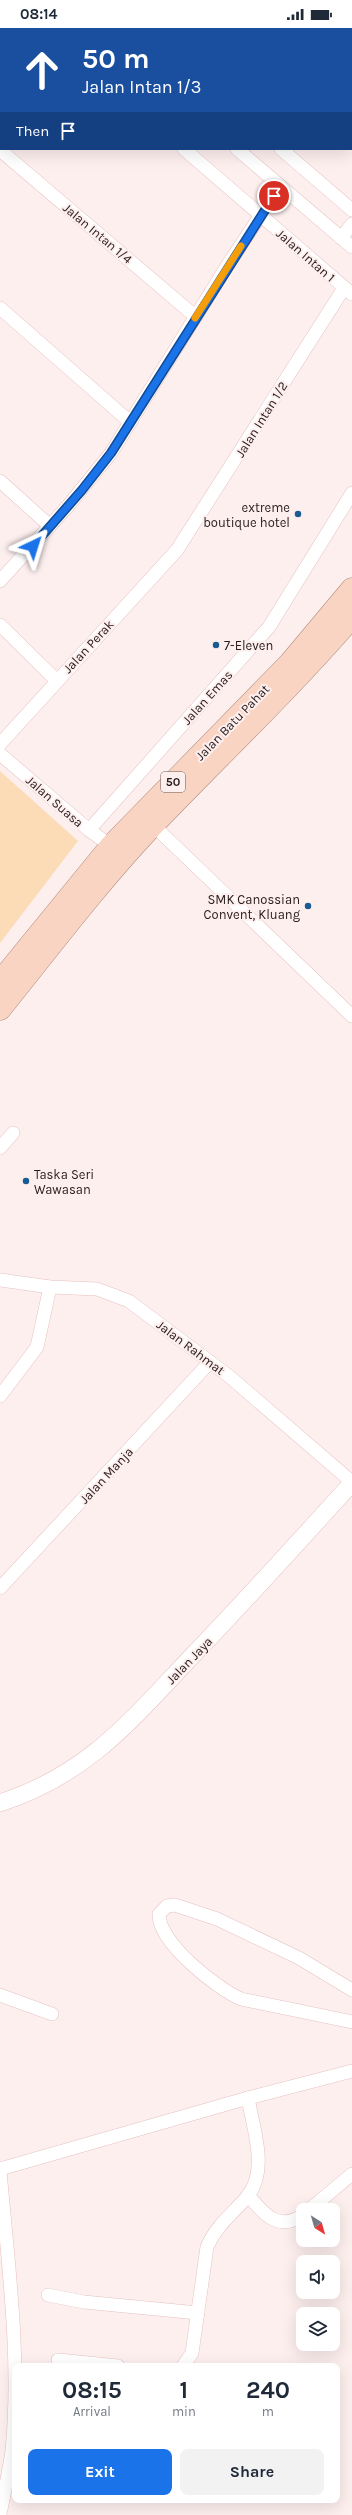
<!DOCTYPE html>
<style>
:root{--surface:#fff;--page:#f2f2f3;--text:#1f2937;--muted:#747a83;--accent:#1a73e8}
body{margin:0;font-family:Karla,sans-serif;background:var(--page);color:var(--text);height:100vh;display:flex;flex-direction:column;font-size:15px;white-space:nowrap}
*{box-sizing:border-box;margin:0}
p{font-size:13px;color:var(--muted)}
.icon{flex:none;width:22px;height:22px;fill:none;stroke:currentColor;stroke-width:2;stroke-linecap:round;stroke-linejoin:round}
.map{position:relative;flex:1;overflow:hidden}
.side{position:absolute;left:12px;top:2335px;width:328px;height:140px;display:flex;flex-direction:column;background:var(--surface);border-radius:8px;box-shadow:0 4px 16px #0002}
.side>*{flex:none}
.banner{position:absolute;left:0px;top:0px;width:352px;height:122px;box-shadow:0 4px 16px #0002;background:#1a4fa0;color:#fff;overflow:hidden}
.needle{width:26px;rotate:143deg}
.controls{position:absolute;left:296px;top:2175px;display:grid;gap:8px}
.controls a{display:grid;place-items:center;width:44px;height:44px;border-radius:8px;background:var(--surface);box-shadow:0 4px 16px #0002;font-size:20px}
.pin{position:absolute;display:grid;place-items:center;width:34px;height:34px;color:#fff;margin:-17px;border:2px solid #fff;border-radius:50%;box-shadow:0 1px 4px #0007}
.me{position:absolute;width:44px;margin:-22px;rotate:41deg;stroke-linejoin:round;filter:drop-shadow(0 0 3px #0008)}
.turn{display:flex;align-items:center;gap:14px;height:84px;padding:0 16px;font-size:18px}
.turn .icon{width:52px;height:52px;stroke-width:2.5}
.turn b{display:block;font-size:28px;line-height:34px}
.then{display:flex;align-items:center;height:38px;padding:0 16px;background:#0003;gap:8px;font-size:15px}
.eta{display:flex;justify-content:space-evenly;align-items:center;height:68px;text-align:center}
.eta b{font-size:24px;font-weight:700;line-height:28px}
.cta{display:flex;gap:8px;margin-top:auto;padding:8px 16px}
.cta a{flex:1;height:46px;border-radius:8px;background:var(--accent);color:#fff;font-size:16px;font-weight:700;line-height:46px;text-align:center}
.cta a+a{background:var(--page);color:var(--text)}
.status{display:flex;justify-content:space-between;align-items:center;height:28px;padding:0 20px;background:var(--surface);direction:ltr}
.status svg{height:11px;fill:currentColor}
.map>svg:first-child{display:block}
.green{fill:#fbdcb7}
.lines{fill:none;stroke-linecap:round;stroke-linejoin:round}
.minor-casing{stroke:#e5c1c1;stroke-width:14}
.tertiary-casing{stroke:#e5c1c1;stroke-width:18}
.trunk-casing{stroke:#af8c7e;stroke-width:23}
.minor{stroke:#fff;stroke-width:13}
.tertiary{stroke:#fff;stroke-width:17}
.trunk{stroke:#fad4c3;stroke-width:22}
.route-casing{stroke:#114b97;stroke-width:10}
.route{stroke:#1a73e8;stroke-width:7}
.slow{stroke:#f59e0b;stroke-width:7}
.poi-dot{fill:#195c91;stroke:#feefef;stroke-width:1.5}
.labels{text-anchor:middle;stroke-width:4;stroke-linejoin:round;paint-order:stroke}
.shield{fill:#feefef;stroke:#685b5b;stroke-width:1}
.shield-label{font-size:12px;font-weight:bold;fill:#281b1b}
.street-label{font-size:13px;fill:#281b1b;stroke:#feefef}
.poi-label{font-size:13px;fill:#281b1b;stroke:#feefef;text-anchor:end}
</style>
<div class="status"><b>08:14</b><svg viewBox="0 0 49 12"><path d="M0 12V9h3v3zM5 12V6h3v6zM10 12V3h3v9zM15 12V0h3v12zM26 1h20v11H26zM47 4h2v5h-2z"/></svg></div>
<div class="map">
<svg width="352" height="2487" viewBox="0 0 352 2487">
<rect width="100%" height="100%" fill="#feefef"/>
<polygon class="green" points="0,743 78,813 0,915"/>
<g class="lines">
<defs>
<g id="minor">
<polyline points="42,0 43,1"/>
<polyline points="94,0 95,1"/>
<polyline points="138,0 139,1"/>
<polyline points="321,0 322,1"/>
<polyline points="125,1 126,0"/>
<polyline points="351,27 352,28"/>
<polyline points="184,121 352,266"/>
<polyline points="237,121 352,219"/>
<polyline points="281,121 352,182"/>
<polyline points="0,122 196,289"/>
<polyline points="341,210 352,196"/>
<polyline points="0,280 130,394"/>
<polyline points="0,453 50,498"/>
<polyline points="0,553 68,478 111,425 229,235 280,158"/>
<polyline points="0,597 56,652"/>
<polyline points="0,716 177,522 344,260"/>
<polyline points="0,726 89,802 111,818"/>
<polyline points="153,797 352,988"/>
<polyline points="89,802 269,599 352,465"/>
<polyline points="0,1120 13,1105"/>
<polyline points="0,1252 50,1259 97,1261 129,1273 230,1349 352,1454"/>
<polyline points="0,1368 37,1319 50,1259"/>
<polyline points="0,1560 210,1334"/>
<path d="M352,1962L299,1930L217,1891L175,1877L167,1878L159,1886C158,1914 216,1960 241,1971L352,1994"/>
<polyline points="0,1967 52,1986"/>
<polyline points="0,2141 248,2070 352,2043"/>
<path d="M0,2143C8,2235 21,2331 12,2423C9,2444 4,2466 0,2486"/>
<path d="M248,2167C264,2186 278,2204 303,2187"/>
<polyline points="309,2182 352,2146"/>
<polyline points="48,2267 84,2274 198,2285"/>
<polyline points="58,2332 118,2338"/>
<path d="M183,2338L192,2325L207,2219C216,2198 232,2186 247,2169C269,2143 253,2100 248,2070"/>
</g>
<path id="tertiary" d="M0,1775C89,1746 132,1691 194,1626C248,1570 300,1512 352,1455"/>
<g id="trunk">
<polyline points="0,954 111,818 290,635 352,561"/>
<path d="M0,981C50,919 98,855 153,797C219,728 289,662 352,589"/>
</g>
</defs>
<use href="#minor" class="minor-casing"/>
<use href="#tertiary" class="tertiary-casing"/>
<use href="#trunk" class="trunk-casing"/>
<use href="#minor" class="minor"/>
<use href="#tertiary" class="tertiary"/>
<use href="#trunk" class="trunk"/>
</g>
<g class="lines">
<defs>
<polyline id="route" points="33,518 82,462 111,425 274,168"/>
</defs>
<use href="#route" class="route-casing"/>
<use href="#route" class="route"/>
<polyline class="slow" points="195,290 241,218"/>
</g>
<g class="poi-dot">
<circle cx="298" cy="486" r="4"/>
<circle cx="216" cy="617" r="4"/>
<circle cx="308" cy="878" r="4"/>
<circle cx="26" cy="1153" r="4"/>
</g>
<g class="labels">
<rect class="shield" x="161" y="744" width="24" height="20" rx="3"/>
<g class="shield-label">
<text x="173" y="758">50</text>
</g>
<g class="street-label">
<text transform="translate(98 205) rotate(40)" y="5">Jalan Intan 1/4</text>
<text transform="translate(306 227) rotate(41)" y="5">Jalan Intan 1</text>
<text transform="translate(261 391) rotate(-58)" y="5">Jalan Intan 1/2</text>
<text transform="translate(88 618) rotate(-47)" y="5">Jalan Perak</text>
<text transform="translate(207 669) rotate(-48)" y="5">Jalan Emas</text>
<text transform="translate(232 694) rotate(-46)" y="5">Jalan Batu Pahat</text>
<text transform="translate(55 773) rotate(41)" y="5">Jalan Suasa</text>
<text transform="translate(191 1319) rotate(37)" y="5">Jalan Rahmat</text>
<text transform="translate(106 1447) rotate(-47)" y="5">Jalan Manja</text>
<text transform="translate(189 1632) rotate(-46)" y="5">Jalan Jaya</text>
</g>
<g class="poi-label">
<text x="290" y="484">extreme<tspan x="290" dy="15">boutique hotel</tspan></text>
<text x="224" y="622" text-anchor="start">7-Eleven</text>
<text x="300" y="876">SMK Canossian<tspan x="300" dy="15">Convent, Kluang</tspan></text>
<text x="34" y="1151" text-anchor="start">Taska Seri<tspan x="34" dy="15">Wawasan</tspan></text>
</g>
</g>
</svg>
<div class="controls">
<a><svg class="needle" viewBox="-14 -14 28 28"><path d="M0-13l5 13h-10z" fill="#e53935"/><path d="M0 13l5-13h-10z" fill="#747a83"/></svg></a>
<a><svg class="icon" aria-label="sound" viewBox="0 0 24 24"><path d="M4 9h4l5-4v14l-5-4H4zM17 9q2 3 0 6"/></svg></a>
<a><svg class="icon" aria-label="layers" viewBox="0 0 24 24"><path d="M12 4l9 5-9 5-9-5zM3 14l9 5 9-5"/></svg></a>
</div>
<div class="pin" style="left:274px;top:168px;background:#d93025"><svg class="icon" aria-label="arrive" viewBox="0 0 24 24"><path d="M6 21V4h12l-3 4 3 4H6"/></svg></div>
<svg class="me" style="left:33px;top:518px" viewBox="-20 -20 40 40"><path d="M0-17L14 15 0 8-14 15z" fill="#1a73e8" stroke="#fff" stroke-width="4"/></svg>
<div class="banner">
<div class="turn"><svg class="icon" aria-label="ahead" viewBox="0 0 24 24"><path d="M12 20V5M6 11l6-6 6 6"/></svg><div><b>50 m</b>Jalan Intan 1/3</div></div>
<div class="then">Then<svg class="icon" aria-label="arrive" viewBox="0 0 24 24"><path d="M6 21V4h12l-3 4 3 4H6"/></svg></div>
</div>
<section class="side">
<div class="eta">
<div><b>08:15</b><p>Arrival</p></div>
<div><b>1</b><p>min</p></div>
<div><b>240</b><p>m</p></div>
</div>
<div class="cta"><a>Exit</a><a>Share</a></div>
</section>
</div>
